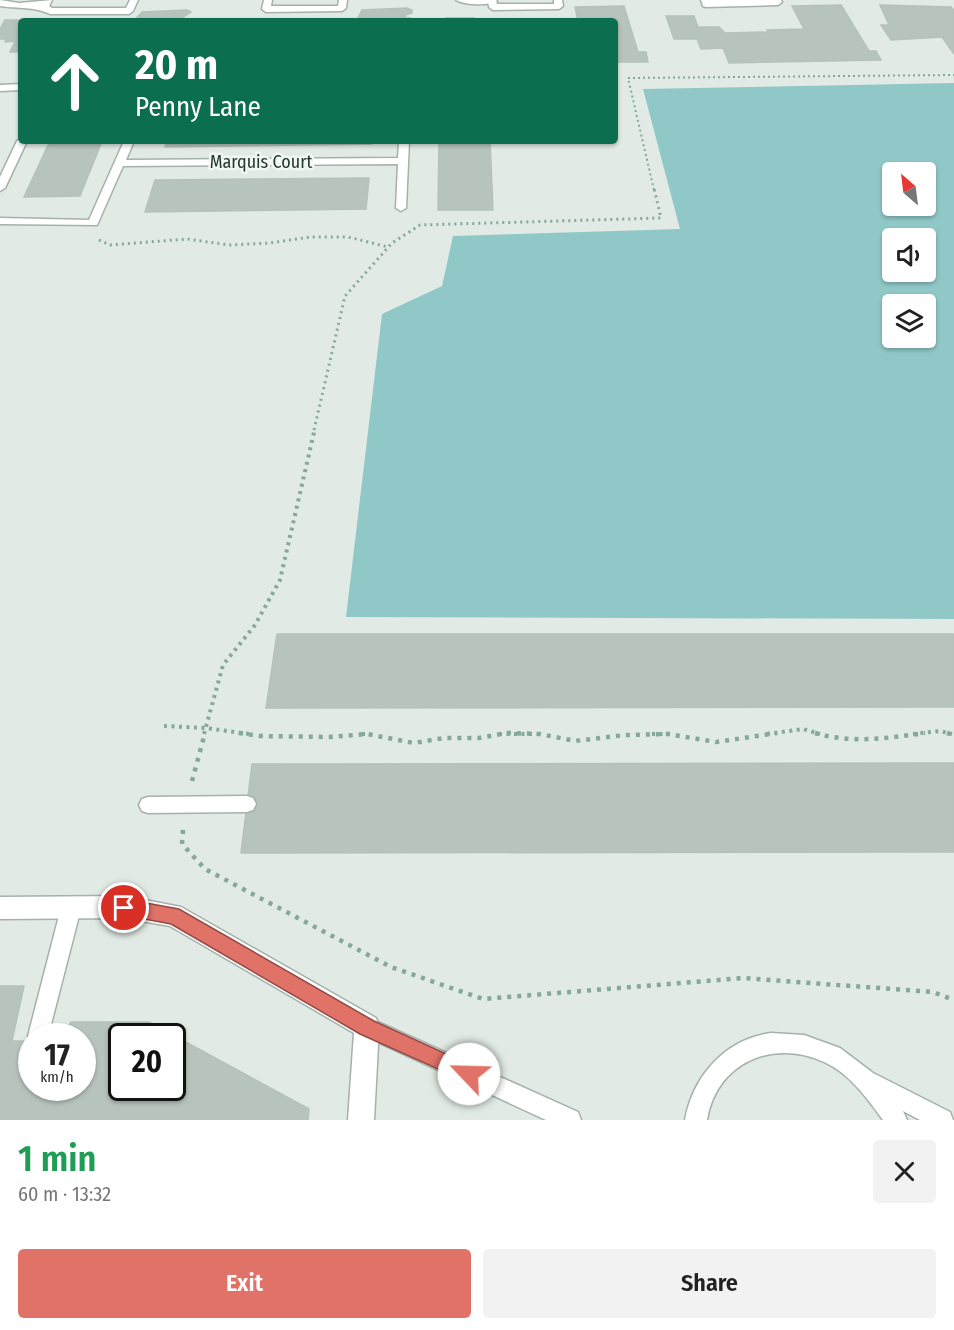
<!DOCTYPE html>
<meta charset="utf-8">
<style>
:root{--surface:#fff;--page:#f2f2f2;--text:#222;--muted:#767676;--accent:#e07268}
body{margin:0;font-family:"Fira Sans Condensed",sans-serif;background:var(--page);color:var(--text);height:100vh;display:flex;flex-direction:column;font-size:22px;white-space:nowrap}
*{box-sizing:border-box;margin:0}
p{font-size:20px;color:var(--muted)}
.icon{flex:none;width:33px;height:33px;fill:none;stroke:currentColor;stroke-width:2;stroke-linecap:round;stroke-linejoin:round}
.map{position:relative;height:1120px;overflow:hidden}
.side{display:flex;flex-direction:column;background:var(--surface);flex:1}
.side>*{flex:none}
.top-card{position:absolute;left:18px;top:18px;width:600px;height:126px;border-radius:6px;box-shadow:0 2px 4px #0004;background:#0b6e4f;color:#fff;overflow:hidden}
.needle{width:39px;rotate:332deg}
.tools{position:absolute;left:882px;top:162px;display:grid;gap:12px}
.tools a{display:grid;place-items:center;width:54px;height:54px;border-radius:6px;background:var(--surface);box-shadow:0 2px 4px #0004;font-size:30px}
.speed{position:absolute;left:18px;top:1023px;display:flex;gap:12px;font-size:30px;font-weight:700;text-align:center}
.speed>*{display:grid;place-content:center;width:78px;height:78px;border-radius:50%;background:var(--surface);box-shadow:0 2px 4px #0004;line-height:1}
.speed small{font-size:15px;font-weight:400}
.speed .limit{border:3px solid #111;border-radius:9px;background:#fff;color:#111}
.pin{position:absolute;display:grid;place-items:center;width:51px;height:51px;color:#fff;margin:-26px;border:3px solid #fff;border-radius:50%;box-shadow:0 2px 6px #0007}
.me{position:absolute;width:66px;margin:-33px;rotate:294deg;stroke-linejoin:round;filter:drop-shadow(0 0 4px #0008)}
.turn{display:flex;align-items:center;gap:21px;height:126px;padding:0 18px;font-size:27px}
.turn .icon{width:78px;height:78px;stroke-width:2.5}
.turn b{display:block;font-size:42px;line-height:51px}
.round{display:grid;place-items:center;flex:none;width:63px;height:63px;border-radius:6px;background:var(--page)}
.overview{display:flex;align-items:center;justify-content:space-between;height:102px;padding:0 18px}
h1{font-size:36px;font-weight:600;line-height:45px;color:#1e9e55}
.cta{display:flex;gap:12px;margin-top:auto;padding:12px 18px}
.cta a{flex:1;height:69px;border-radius:6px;background:var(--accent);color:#fff;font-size:24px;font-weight:600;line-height:69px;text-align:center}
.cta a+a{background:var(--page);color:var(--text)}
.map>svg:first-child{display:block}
.water{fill:#90c8c8;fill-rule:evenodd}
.building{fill:#b7c4bd;stroke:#b4c2ba;stroke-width:1.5;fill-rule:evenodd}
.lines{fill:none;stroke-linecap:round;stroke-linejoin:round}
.service-casing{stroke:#a5b1ab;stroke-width:3}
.minor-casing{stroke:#a5b1ab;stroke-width:3}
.path-far3{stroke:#85a998;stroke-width:2;stroke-dasharray:2 3;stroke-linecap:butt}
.path-far2{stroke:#85a998;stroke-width:3;stroke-dasharray:2 4;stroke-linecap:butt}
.path-far1{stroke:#85a998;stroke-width:4;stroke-dasharray:3 4.5;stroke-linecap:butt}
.path{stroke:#85a998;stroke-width:4.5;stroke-dasharray:4 6;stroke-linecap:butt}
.service{fill:#fff;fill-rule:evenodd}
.minor{fill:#fff;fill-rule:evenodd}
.route{fill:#e07268;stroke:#924a44;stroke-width:1.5}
.labels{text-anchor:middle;stroke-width:5;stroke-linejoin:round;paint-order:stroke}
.far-street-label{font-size:18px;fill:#24382f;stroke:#f1f7f3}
</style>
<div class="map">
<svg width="954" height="1120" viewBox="0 0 954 1120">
<rect width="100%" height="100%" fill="#e1eae5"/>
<path class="water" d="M954,83V619L346,617L382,314L442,286L453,236L680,229L643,89ZM892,172H926V206H892ZM892,238H926V272H892ZM892,304H926V338H892Z"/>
<g class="building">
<polygon points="841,5 869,51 876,51 881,60 729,63 723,48 701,49 697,39 674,39 666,16 694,16 698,27 719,27 725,33 768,32 767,30 804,29 792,6"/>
<polygon points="880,5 951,7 954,10 954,54 942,37 891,40 881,25 889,25"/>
<polygon points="624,6 638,52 646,52 648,62 615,62 615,21 578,21 575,7"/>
<polygon points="407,8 412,10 412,13 405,15 406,18 410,18 410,21 357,20 362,10"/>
<polygon points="187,10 191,12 183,17 186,21 134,21 142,12"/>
<rect x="446" y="18" width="28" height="3"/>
<polygon points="5,20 22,20 21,52 10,52 15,41 5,42 6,39 0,39 0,29"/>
<polygon points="50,141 102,141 80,196 24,197"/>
<polygon points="167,141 372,141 372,144 165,147"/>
<polygon points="439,141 490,141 493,210 438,210"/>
<polygon points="369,178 366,209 145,212 155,180"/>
<polygon points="277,634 954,634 954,707 266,708"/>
<polygon points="954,763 954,852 241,853 252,764"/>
<path d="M0,986H24L12,1041H32V1088H82V1036H62L71,1022H149L309,1109L308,1120H0ZM122,1036H172V1088H122Z"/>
</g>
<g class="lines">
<defs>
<g id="service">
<path d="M0,0L19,3L52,0L49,6L52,8H126L130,0H138L133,11L129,14H50C32,6 20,9 0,6Z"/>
<polygon points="264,0 272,0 271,6 338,6 339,0 347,0 346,8 342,11 266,12 262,9"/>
<polygon points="488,0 496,0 497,4 554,4 554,0 562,0 563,6 559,9 493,10 489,7"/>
<polygon points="701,0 781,0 782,2 778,5 706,7 703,6"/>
<polygon points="21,138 21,141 27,141 5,188 0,191 0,177 17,141"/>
<polygon points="124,141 134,141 126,160 398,158 399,141 409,141 406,208 401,211 396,208 398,164 123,166 97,225 0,224 0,218 89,220"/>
<polygon points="247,796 253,798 256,804 253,810 247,812 148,813 142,811 139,805 142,799 148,797"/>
<polygon points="71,899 78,901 81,908 48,1036 32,1036 32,1044 28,1036 61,908 64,901"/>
<polygon points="367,1017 578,1112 581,1120 546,1120 360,1034 357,1027 360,1020"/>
<path d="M771,1033L804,1035L840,1048L873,1073L950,1112L953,1120H920L903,1111L907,1120H883C867,1098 849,1073 824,1062C773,1038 716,1063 707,1120H685C693,1076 725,1039 771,1033Z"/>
</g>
<g id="minor">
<path d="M456,0H496L497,1C489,6 464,5 456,0Z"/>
<polygon points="21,84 21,90 0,91 0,85"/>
<polygon points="124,896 181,907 376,1018 379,1027 374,1120 348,1120 354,1033 170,926 124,918 0,919 0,897"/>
</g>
</defs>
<use href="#service" class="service-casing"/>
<use href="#minor" class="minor-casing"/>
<polyline class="path-far3" points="654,190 628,78 954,75"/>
<g class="path-far2">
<polyline points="99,240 110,245 187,239 229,245 270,243 310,237 348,237 388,247"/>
<polyline points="314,430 345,296 392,243 420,225 661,218 654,188"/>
</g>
<g class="path-far1">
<polyline points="164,726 206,728 249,734"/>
<polyline points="204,734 223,665 255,625 280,580 315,428"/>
<polyline points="362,734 369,734"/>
<polyline points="499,734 542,734"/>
<polyline points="652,734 670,734"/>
<polyline points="767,734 803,729 820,734"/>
<polyline points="913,734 940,731 952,734"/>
</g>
<g class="path">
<polyline points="239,733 260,736 329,737 367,734 414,743 444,738 479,738 507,733 540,734 575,741 625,735 668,734 716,742 777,733"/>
<path d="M815,733C853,744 887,738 925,733"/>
<polyline points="947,733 954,735"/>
<polyline points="192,781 205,733"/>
<polyline points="183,830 182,844 205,869 391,967 483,999 743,978 933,992 954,1000"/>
</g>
<use href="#service" class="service"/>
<use href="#minor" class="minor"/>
</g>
<polygon class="route" points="124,899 179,909 374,1021 475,1067 478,1074 475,1080 469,1083 360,1034 171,924 118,914 115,908 118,901"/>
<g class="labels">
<g class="far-street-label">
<text x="261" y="168">Marquis Court</text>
</g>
</g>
</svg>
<div class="tools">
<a><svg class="needle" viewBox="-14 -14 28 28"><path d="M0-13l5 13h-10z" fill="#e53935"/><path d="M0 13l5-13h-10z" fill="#767676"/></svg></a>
<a><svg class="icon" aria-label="sound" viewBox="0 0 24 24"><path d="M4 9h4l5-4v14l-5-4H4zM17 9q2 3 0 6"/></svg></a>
<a><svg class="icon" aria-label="layers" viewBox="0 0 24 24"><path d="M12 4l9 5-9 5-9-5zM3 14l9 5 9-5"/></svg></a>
</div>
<div class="speed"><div>17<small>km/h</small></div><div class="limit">20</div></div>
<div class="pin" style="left:124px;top:908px;background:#d93025"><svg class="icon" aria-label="arrive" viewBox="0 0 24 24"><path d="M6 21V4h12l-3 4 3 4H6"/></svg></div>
<svg class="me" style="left:469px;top:1074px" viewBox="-20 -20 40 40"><circle r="19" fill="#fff"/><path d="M0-13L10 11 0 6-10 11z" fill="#e07268"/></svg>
<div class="top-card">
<div class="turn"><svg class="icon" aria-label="ahead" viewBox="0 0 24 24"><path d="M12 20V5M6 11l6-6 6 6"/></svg><div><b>20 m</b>Penny Lane</div></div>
</div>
</div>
<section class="side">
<div class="overview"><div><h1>1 min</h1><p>60 m · 13:32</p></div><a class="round"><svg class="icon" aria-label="close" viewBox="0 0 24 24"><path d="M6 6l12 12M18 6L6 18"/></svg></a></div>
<div class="cta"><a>Exit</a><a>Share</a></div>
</section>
